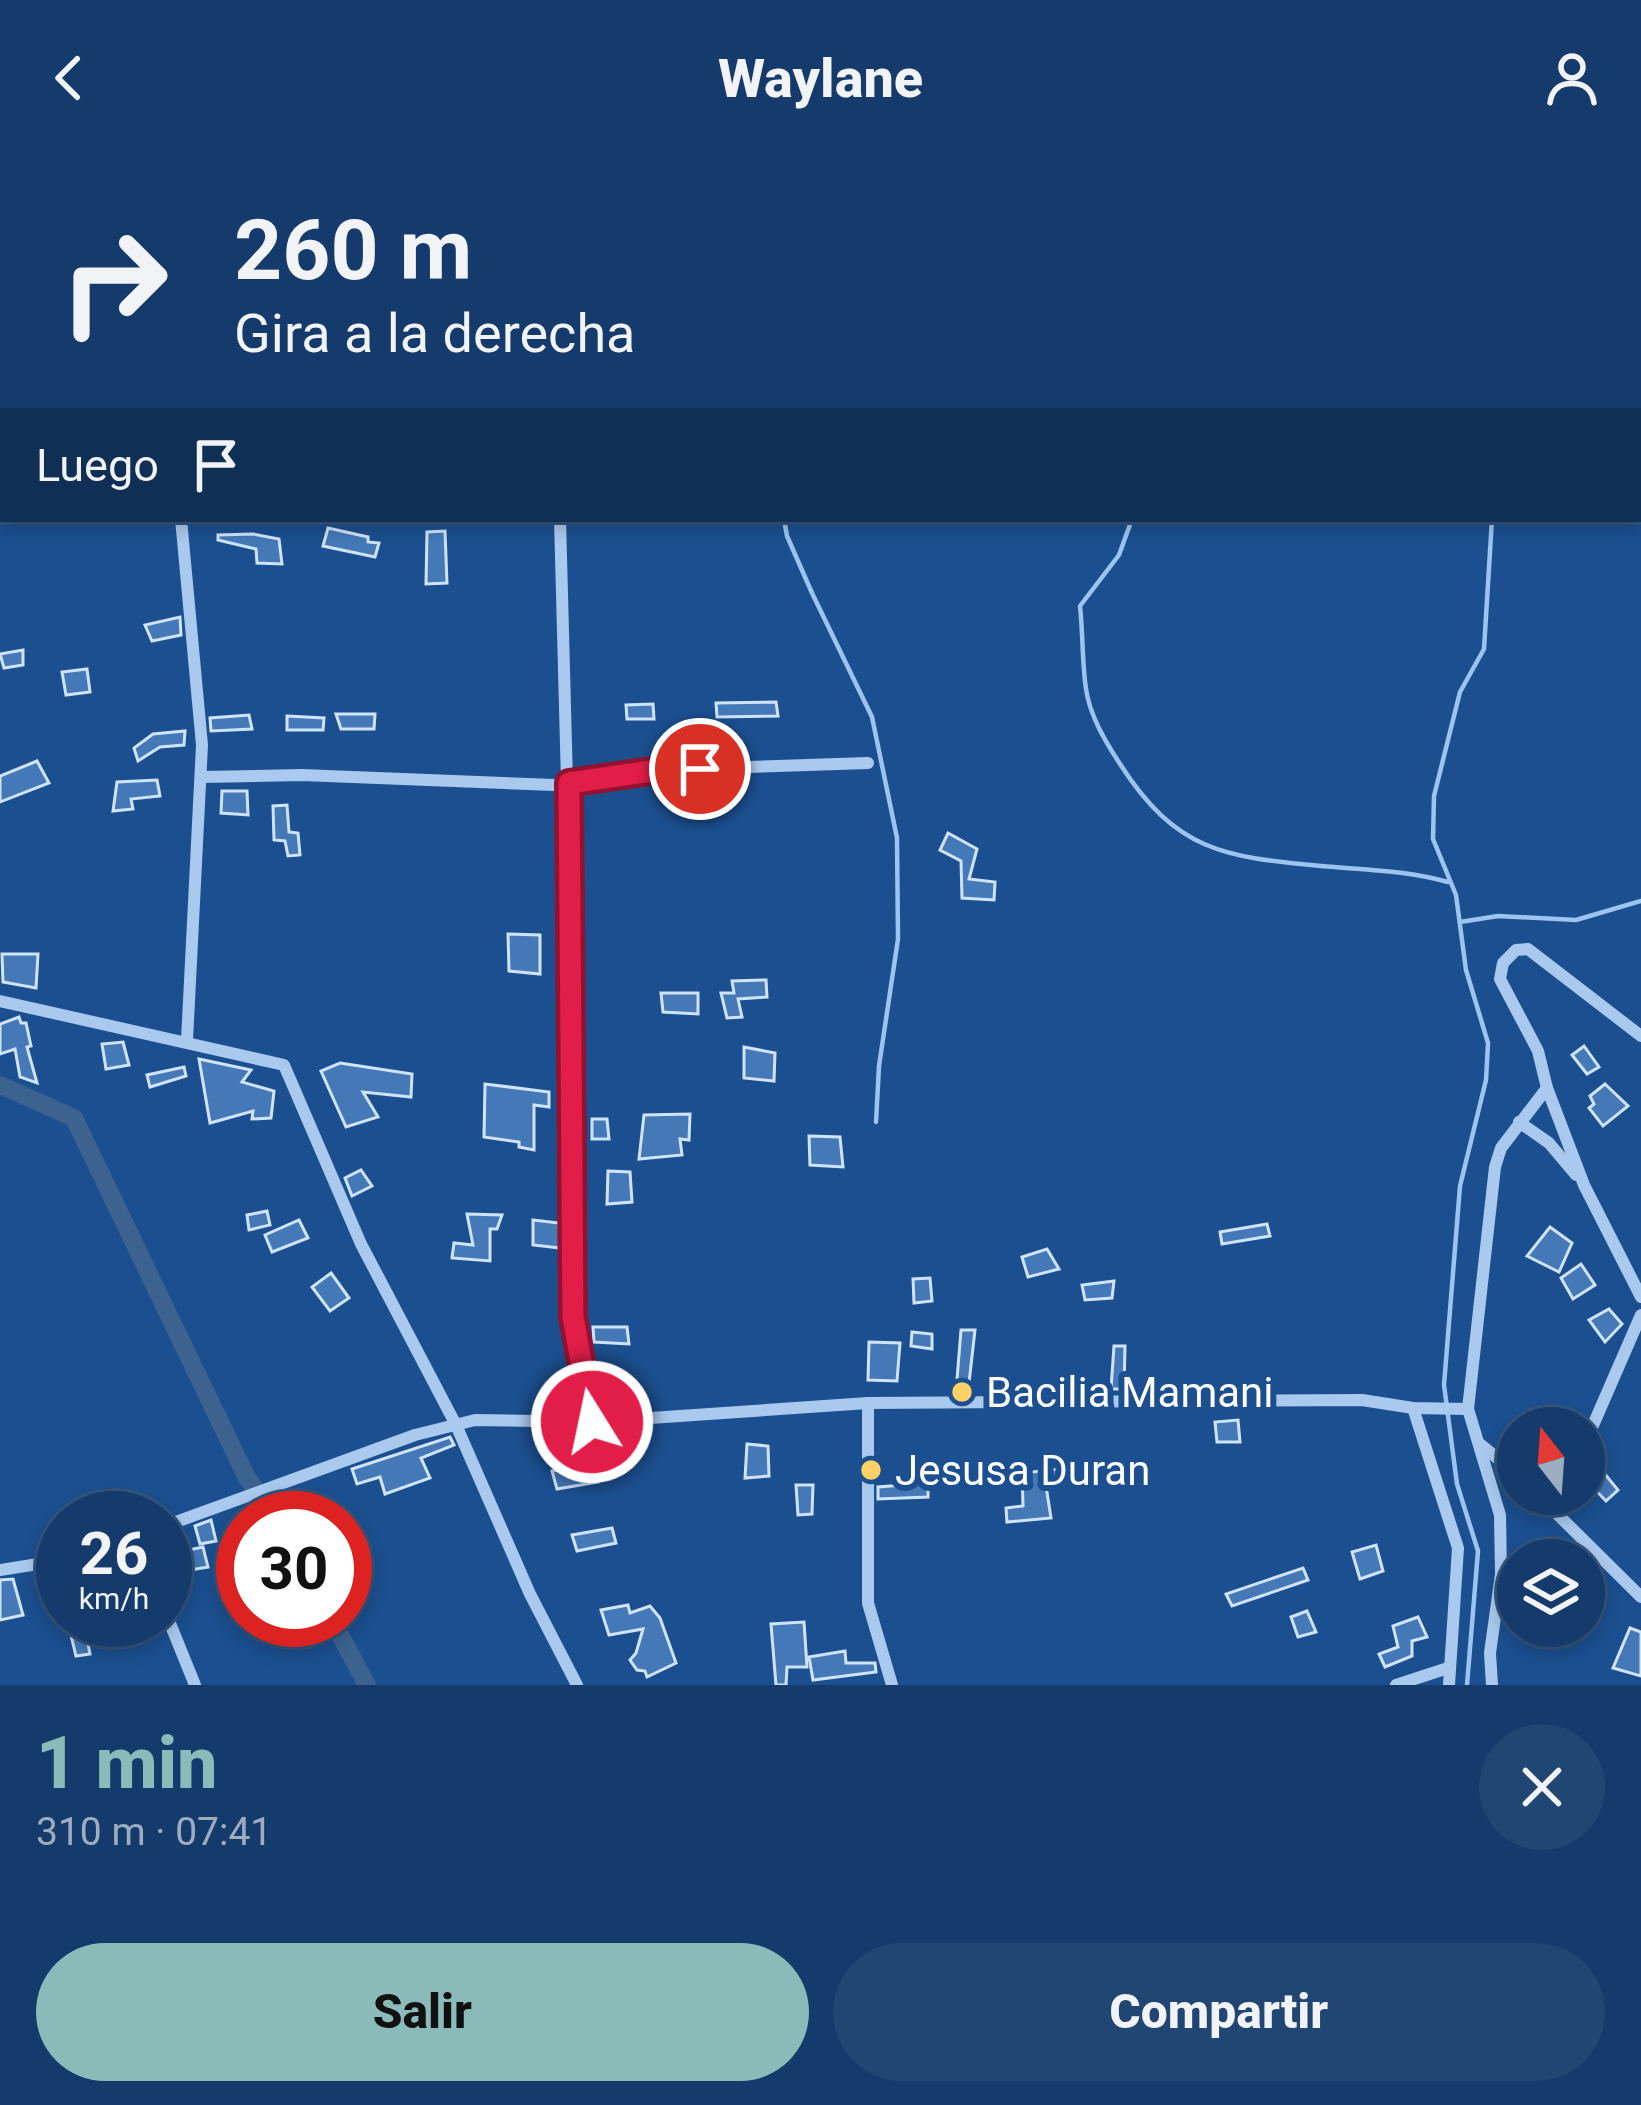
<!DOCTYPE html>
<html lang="es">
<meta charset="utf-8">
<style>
:root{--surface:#143b6b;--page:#214673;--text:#f1f3f6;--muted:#9dadc1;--line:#33557e;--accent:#8bbbb9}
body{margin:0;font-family:Roboto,sans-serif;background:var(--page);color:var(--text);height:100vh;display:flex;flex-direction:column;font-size:45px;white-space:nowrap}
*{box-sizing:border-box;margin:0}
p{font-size:39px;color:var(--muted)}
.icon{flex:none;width:66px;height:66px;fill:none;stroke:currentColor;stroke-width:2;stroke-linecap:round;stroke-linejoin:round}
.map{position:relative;height:1529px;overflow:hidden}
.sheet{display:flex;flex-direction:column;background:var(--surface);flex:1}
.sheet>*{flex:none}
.banner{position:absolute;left:0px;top:0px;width:1641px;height:366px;box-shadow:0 6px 18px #0003,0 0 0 3px var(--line);background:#143b6b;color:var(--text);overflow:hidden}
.needle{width:78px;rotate:343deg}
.tools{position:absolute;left:1497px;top:1251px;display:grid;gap:24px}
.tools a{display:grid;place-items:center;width:108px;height:108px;border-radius:50%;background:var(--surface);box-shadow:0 6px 18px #0003,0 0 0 3px var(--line);font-size:60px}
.speed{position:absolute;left:36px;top:1335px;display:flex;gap:24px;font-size:60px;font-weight:700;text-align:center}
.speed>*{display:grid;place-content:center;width:156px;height:156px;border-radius:50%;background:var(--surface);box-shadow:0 6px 18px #0003,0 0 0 3px var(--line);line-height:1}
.speed small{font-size:30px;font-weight:400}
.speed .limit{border:18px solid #d22;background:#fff;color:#111}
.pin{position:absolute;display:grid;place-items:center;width:102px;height:102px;color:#fff;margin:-51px;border:6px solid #fff;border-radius:50%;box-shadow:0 3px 12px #0007}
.me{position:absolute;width:132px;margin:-66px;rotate:350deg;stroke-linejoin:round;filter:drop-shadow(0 0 9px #0008)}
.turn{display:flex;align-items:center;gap:42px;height:252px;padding:0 36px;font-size:54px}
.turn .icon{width:156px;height:156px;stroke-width:2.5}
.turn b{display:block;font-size:84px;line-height:102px}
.then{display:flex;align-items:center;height:114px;padding:0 36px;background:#0003;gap:24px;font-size:45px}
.round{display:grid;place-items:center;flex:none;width:126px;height:126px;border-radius:63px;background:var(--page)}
.summary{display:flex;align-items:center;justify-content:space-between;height:204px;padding:0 36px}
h1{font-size:72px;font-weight:800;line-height:90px;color:var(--accent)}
.button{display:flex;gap:24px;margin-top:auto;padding:24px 36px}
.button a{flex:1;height:138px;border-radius:72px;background:var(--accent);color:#111;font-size:48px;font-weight:800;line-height:138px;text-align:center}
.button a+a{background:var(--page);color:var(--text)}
header{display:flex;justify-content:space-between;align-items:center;height:156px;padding:0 36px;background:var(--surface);font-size:54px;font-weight:800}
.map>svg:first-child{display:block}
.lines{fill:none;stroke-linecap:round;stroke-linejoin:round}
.stream{stroke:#9cc4f0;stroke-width:4.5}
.canal{stroke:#3c6290;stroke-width:18}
.building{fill:#4478b7;stroke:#cfe3fa;stroke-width:3}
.minor{stroke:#a9c9ee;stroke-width:12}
.route-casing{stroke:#92132f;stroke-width:30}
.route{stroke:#e11d48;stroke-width:21}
.poi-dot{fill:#ffd166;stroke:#1b4f8f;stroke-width:4.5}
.labels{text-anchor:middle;stroke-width:12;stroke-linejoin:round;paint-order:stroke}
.poi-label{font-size:42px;fill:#fff;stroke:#1b4f8f;text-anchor:start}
</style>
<header><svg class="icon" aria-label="back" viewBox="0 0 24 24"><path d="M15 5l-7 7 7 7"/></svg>Waylane<svg class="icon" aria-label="person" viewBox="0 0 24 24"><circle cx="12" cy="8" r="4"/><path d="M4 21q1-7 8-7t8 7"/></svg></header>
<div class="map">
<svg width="1641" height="1529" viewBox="0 0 1641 1529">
<rect width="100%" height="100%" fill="#1b4f8f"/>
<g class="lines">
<g class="stream">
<polyline points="168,3 168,0"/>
<polyline points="727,3 727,0"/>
<polyline points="1213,3 1214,0"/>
<polyline points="1434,3 1436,0"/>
<polyline points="0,173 3,171"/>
<polyline points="784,363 787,380 812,437 872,561 897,682 898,783 879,910 876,966"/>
<path d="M1132,363L1119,399L1080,450C1083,477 1082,506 1086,533C1090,560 1105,585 1120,608C1176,695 1223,701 1321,710C1365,714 1406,714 1448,726"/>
<polyline points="1460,766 1498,760 1576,764 1641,745"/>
<polyline points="1467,1529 1478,1395 1457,1328 1444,1229 1460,1030 1486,924 1488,887 1466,814 1456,739 1433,683 1434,640 1460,536 1484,493 1492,363"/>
</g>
<g class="canal">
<polyline points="0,929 74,962 247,1322 277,1362"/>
<polyline points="332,1464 367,1529"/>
</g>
</g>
<g class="building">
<polygon points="328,372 368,381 368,386 379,387 375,401 323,390"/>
<polygon points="445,375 447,427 426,428 427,376"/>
<polygon points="253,378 279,383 282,408 257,407 256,393 218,384 218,379"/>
<polygon points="180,461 181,479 152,485 145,469"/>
<polygon points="23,494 23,509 4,512 0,498"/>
<polygon points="87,513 90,536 66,539 62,516"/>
<polygon points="776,546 778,560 717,561 716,547"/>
<polygon points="653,548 654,563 627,563 626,549"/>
<polygon points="336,558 375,558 374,573 341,573"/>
<polygon points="249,559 252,573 211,575 210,562"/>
<polygon points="287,560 324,562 323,574 287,574"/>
<polygon points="185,575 184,589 160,591 138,605 134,592 153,578"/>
<polygon points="37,605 49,627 0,646 0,620"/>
<polygon points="157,624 160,640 131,643 133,653 113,655 117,626"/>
<polygon points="222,635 247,635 248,659 221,657"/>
<polygon points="287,649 289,676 298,677 300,699 288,700 285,685 274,684 273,650"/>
<polygon points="948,677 977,693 969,723 995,726 994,744 962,742 961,705 940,694"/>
<polygon points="508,778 540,779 540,818 509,815"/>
<polygon points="2,798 38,798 36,832 3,826"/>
<polygon points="766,824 767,841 738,843 742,861 727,862 721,837 734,837 732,825"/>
<polygon points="661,837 698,837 698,858 663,856"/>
<polygon points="19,861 21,867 26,867 31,890 27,891 37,927 20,921 15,893 0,898 0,868"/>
<polygon points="123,886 129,909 106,913 102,888"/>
<polygon points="1584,890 1599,911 1587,918 1572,899"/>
<polygon points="744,891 775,897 774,925 744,922"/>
<polygon points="199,903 251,914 242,926 274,935 271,962 252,963 253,955 210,967"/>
<polygon points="340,907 412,918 411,941 363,936 378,961 346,971 321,915"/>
<polygon points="184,911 186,920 150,931 147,919"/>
<polygon points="485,928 549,936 549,951 534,949 534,994 519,991 519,986 484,981"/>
<polygon points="1605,928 1628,950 1603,970 1589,952 1594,948 1590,940"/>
<polygon points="690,958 689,984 680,983 682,999 639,1003 644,959"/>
<polygon points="592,963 607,963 609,983 592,983"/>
<polygon points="809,980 840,981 843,1011 810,1009"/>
<polygon points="361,1014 372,1030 352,1040 345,1022"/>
<polygon points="608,1015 630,1016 632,1046 607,1048"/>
<polygon points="267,1055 270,1069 249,1074 247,1059"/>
<polygon points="467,1058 502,1059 497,1073 490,1073 490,1105 452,1102 454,1087 473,1089"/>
<polygon points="299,1064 308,1082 272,1096 265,1079"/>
<polygon points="533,1064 559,1067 560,1092 533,1089"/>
<polygon points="1267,1068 1270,1080 1222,1088 1220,1076"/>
<polygon points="1550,1071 1572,1087 1559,1116 1527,1100"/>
<polygon points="1047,1093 1059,1113 1028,1121 1022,1101"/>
<polygon points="1581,1108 1595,1129 1573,1143 1561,1122"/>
<polygon points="331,1117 349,1142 330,1155 312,1131"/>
<polygon points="930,1122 932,1145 914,1147 913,1123"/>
<polygon points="1114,1125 1112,1142 1085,1144 1082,1129"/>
<polygon points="1609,1153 1622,1168 1605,1186 1589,1164"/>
<polygon points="593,1171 627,1171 629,1188 594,1186"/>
<polygon points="961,1174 975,1174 968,1236 956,1236"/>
<polygon points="912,1176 932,1178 932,1193 911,1190"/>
<polygon points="869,1186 900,1187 897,1225 868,1224"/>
<polygon points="1114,1190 1125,1190 1124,1233 1111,1233"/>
<polygon points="1238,1264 1240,1286 1217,1286 1215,1266"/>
<polygon points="450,1281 454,1289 421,1302 430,1322 385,1338 380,1321 357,1328 352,1313"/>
<polygon points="606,1288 614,1305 623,1303 625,1308 597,1320 598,1326 557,1333 552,1315 597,1308 591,1293"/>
<polygon points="747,1288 768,1290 769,1320 745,1322"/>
<polygon points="1600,1312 1618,1334 1606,1345 1584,1322"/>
<polygon points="1060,1313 1059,1328 1046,1330 1051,1362 1007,1366 1006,1352 1023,1350 1022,1317"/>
<polygon points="928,1327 928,1341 878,1343 878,1331"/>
<polygon points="796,1329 813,1329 812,1358 798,1359"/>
<polygon points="211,1364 216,1385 200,1388 195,1370"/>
<polygon points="612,1372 616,1387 577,1395 572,1379"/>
<polygon points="1376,1389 1383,1415 1360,1423 1352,1396"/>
<polygon points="203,1391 208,1411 178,1416 174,1397"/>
<polygon points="1303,1412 1308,1424 1232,1450 1226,1438"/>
<polygon points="13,1423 23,1459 0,1464 0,1424"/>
<polygon points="628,1449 630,1457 650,1450 660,1462 676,1507 647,1521 645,1515 637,1514 630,1504 636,1497 643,1473 609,1479 601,1454"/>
<polygon points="1307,1455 1316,1476 1298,1481 1291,1461"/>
<polygon points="1418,1461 1427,1481 1412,1485 1412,1500 1385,1511 1379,1498 1398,1491 1393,1470"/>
<polygon points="804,1466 807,1511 787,1511 786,1529 776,1529 771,1468"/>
<polygon points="84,1467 90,1498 76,1500 69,1471"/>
<polygon points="1630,1472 1641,1476 1641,1520 1613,1512"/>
<polygon points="845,1495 846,1507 875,1507 876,1516 813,1524 809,1501"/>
</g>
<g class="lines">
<g class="minor">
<polyline points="303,0 305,3"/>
<polyline points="0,274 3,275"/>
<polyline points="181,363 202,589 187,884"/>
<polyline points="560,363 573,852 573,1161 592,1266"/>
<polyline points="201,621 302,619 554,629 658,614 868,607"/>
<polyline points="0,845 284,909 361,1088 456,1269 530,1438 577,1529"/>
<polyline points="1641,880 1528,793 1516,794 1503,807 1500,823 1538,895 1547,932 1584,1029 1641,1141"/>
<polyline points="1519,966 1549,987 1576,1019"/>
<polyline points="868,1247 868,1447 892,1529"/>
<polyline points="1413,1252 1458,1392 1449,1529"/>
<polyline points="1481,1289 1518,1319"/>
<polyline points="1584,1290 1641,1159"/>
<polyline points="1537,1338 1641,1441"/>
<polyline points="1556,1356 1563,1338"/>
<polyline points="165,1370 415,1279 475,1264 592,1266 868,1247 1362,1244 1413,1252 1468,1253"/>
<polyline points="0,1414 63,1404"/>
<polyline points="165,1455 195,1529"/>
<polyline points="1396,1529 1448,1512"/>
<polyline points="1492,1529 1490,1497 1501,1418 1500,1359 1468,1253 1495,1011 1501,992 1547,932"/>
</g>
</g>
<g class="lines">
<defs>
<polyline id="route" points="592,1266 573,1161 569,627 658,614 700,613"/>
</defs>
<use href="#route" class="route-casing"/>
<use href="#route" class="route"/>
</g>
<g class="poi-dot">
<circle cx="962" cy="1236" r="12"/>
<circle cx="871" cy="1314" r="12"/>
</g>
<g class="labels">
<g class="poi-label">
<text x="986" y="1251">Bacilia Mamani</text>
<text x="895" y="1329">Jesusa Duran</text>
</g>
</g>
</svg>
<div class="tools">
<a><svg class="needle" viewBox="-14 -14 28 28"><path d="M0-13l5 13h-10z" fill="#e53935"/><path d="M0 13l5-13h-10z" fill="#9dadc1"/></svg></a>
<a><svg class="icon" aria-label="layers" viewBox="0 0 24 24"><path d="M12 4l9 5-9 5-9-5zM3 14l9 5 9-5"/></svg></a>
</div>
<div class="speed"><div>26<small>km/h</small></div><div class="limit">30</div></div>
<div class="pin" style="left:700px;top:613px;background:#d93025"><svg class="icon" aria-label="arrive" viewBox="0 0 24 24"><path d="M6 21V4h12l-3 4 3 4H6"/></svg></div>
<svg class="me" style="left:592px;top:1266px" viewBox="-20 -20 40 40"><circle r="17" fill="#e11d48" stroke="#fff" stroke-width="3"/><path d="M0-11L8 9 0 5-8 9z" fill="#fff"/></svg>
<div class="banner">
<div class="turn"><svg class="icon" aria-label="right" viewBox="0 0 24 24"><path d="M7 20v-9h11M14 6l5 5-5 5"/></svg><div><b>260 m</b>Gira a la derecha</div></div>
<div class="then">Luego<svg class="icon" aria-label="arrive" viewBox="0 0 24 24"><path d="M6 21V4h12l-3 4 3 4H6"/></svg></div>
</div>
</div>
<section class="sheet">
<div class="summary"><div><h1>1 min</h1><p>310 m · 07:41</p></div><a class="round"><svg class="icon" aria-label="close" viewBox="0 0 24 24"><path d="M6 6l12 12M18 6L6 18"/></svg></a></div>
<div class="button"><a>Salir</a><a>Compartir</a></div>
</section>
